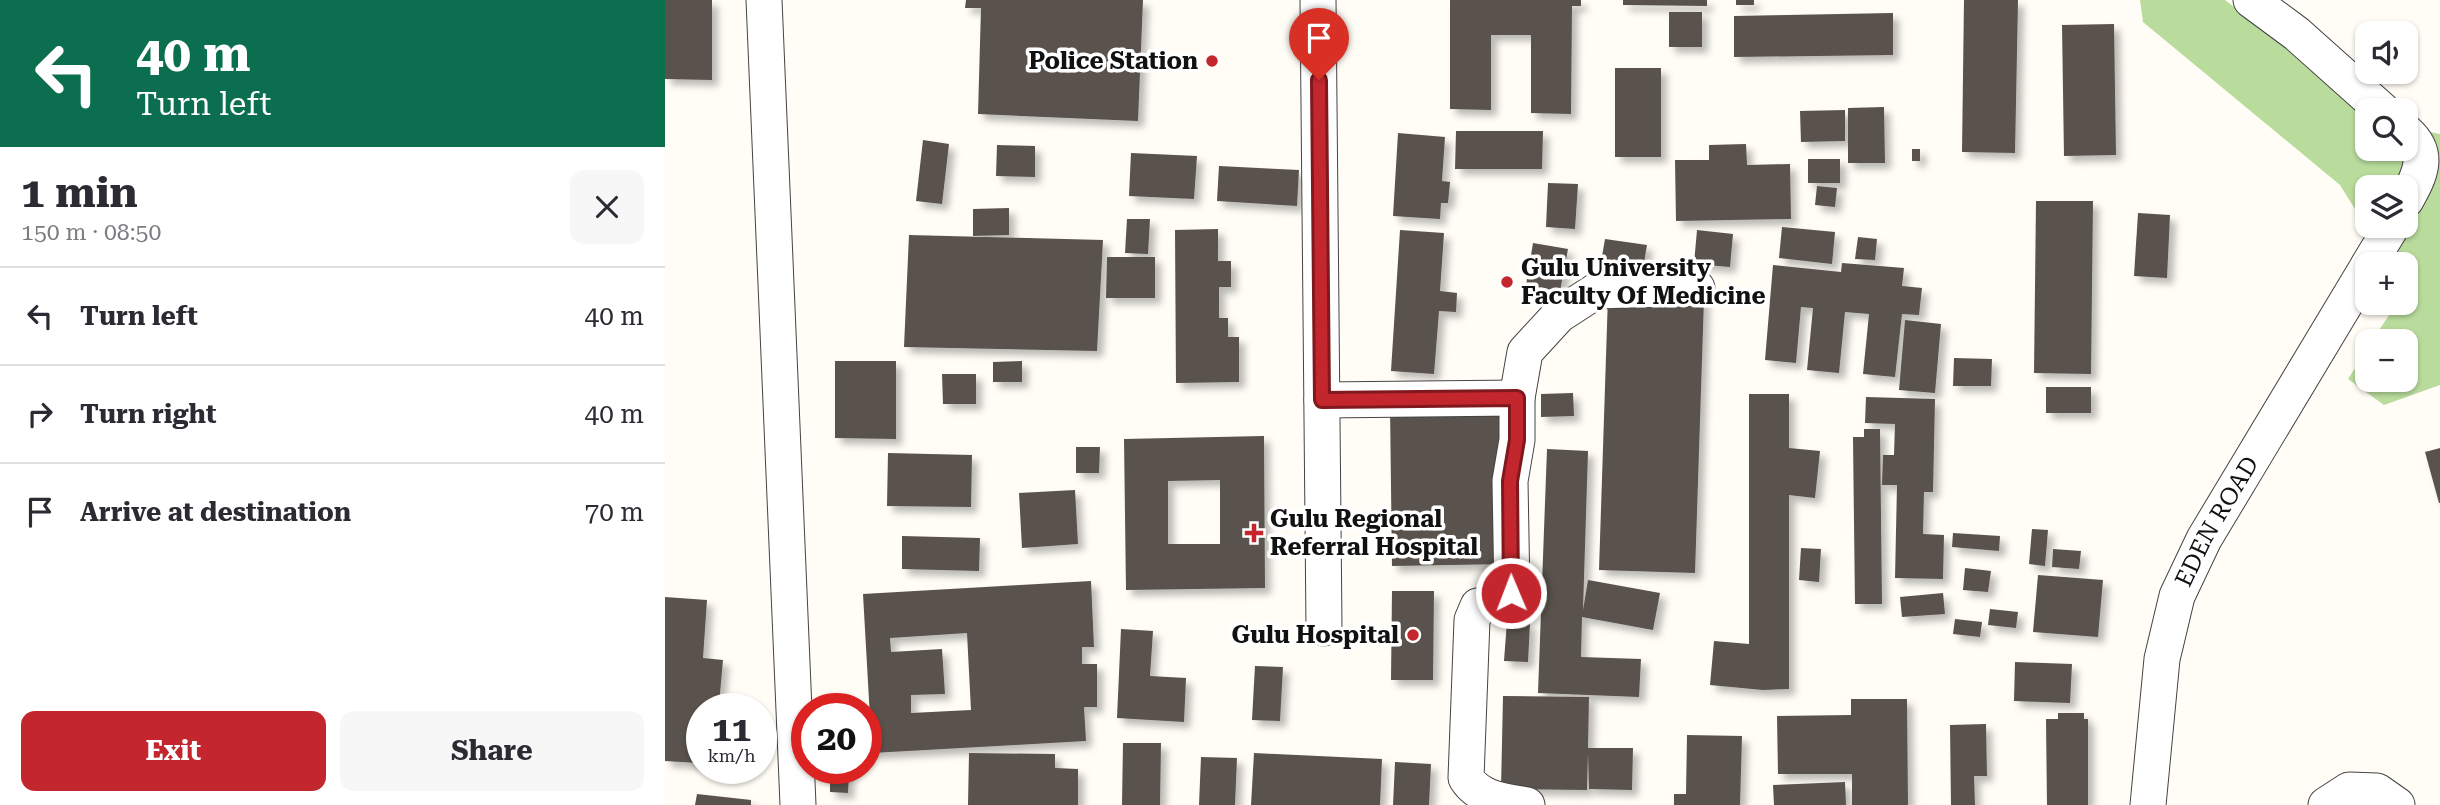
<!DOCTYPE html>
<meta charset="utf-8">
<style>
:root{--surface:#fff;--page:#f7f7f7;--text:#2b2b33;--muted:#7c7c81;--line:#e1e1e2;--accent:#c4262e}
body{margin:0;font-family:"Roboto Serif",serif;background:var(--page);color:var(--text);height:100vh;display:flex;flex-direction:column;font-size:26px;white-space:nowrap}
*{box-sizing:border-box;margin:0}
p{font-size:23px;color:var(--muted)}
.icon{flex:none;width:38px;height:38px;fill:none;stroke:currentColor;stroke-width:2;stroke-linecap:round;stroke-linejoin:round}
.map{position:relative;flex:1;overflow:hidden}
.drawer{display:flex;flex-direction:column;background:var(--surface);width:665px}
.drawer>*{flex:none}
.banner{background:#0b6e4f;color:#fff;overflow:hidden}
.buttons{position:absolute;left:1690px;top:21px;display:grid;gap:14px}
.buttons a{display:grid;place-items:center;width:63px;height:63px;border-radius:14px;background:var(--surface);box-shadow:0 2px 5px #0004;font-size:35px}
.speed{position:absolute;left:21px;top:693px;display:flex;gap:14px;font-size:35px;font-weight:700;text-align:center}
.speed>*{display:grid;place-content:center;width:91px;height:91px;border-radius:50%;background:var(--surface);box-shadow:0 2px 5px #0004;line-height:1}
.speed small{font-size:18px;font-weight:400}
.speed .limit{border:10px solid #d22;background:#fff;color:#111}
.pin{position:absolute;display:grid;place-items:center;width:60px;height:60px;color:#fff;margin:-72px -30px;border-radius:50% 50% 50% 0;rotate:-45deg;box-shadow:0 0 7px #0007}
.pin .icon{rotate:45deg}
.me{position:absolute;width:77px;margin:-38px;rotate:359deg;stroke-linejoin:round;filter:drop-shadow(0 0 5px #0008)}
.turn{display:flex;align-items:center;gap:24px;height:147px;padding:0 21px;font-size:32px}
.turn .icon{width:91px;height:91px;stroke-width:2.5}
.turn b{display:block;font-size:49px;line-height:60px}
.round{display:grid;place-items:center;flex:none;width:74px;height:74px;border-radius:14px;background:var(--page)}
.headline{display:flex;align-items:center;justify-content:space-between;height:119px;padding:0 21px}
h1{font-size:42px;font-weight:700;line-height:52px}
.primary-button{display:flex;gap:14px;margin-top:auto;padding:14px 21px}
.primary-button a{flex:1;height:80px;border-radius:14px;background:var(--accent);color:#fff;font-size:28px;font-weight:700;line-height:80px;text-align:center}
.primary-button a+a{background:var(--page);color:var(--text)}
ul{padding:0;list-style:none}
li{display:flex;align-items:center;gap:21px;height:98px;padding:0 21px;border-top:2px solid var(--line)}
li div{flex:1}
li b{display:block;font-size:26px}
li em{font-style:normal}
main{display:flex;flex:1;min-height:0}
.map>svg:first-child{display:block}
.forest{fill:#b9dc9c;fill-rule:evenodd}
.building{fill:#5a524d;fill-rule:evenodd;filter:url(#shadow)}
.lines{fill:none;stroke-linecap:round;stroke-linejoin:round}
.minor-casing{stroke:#444;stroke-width:37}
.minor{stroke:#fff;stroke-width:35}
.route-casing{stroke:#7f191e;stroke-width:18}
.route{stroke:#c4262e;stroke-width:12}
.poi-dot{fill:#c4262e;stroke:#fff;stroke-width:2.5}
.labels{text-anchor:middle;stroke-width:7;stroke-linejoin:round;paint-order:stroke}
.poi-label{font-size:24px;font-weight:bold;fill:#111;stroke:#fff;text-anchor:end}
.street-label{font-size:24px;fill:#111;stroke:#fff}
</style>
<main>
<section class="drawer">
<div class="banner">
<div class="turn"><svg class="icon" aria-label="left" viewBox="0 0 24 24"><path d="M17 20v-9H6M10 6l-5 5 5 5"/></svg><div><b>40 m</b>Turn left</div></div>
</div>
<div class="headline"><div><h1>1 min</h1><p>150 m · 08:50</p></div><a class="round"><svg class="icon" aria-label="close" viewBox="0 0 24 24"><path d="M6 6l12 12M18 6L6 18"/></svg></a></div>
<ul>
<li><svg class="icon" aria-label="left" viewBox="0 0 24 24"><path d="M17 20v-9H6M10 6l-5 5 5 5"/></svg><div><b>Turn left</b></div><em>40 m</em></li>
<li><svg class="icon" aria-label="right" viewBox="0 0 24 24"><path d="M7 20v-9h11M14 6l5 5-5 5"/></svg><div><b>Turn right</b></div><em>40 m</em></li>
<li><svg class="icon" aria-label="arrive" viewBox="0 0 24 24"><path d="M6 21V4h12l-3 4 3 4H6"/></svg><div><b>Arrive at destination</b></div><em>70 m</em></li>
</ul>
<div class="primary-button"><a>Exit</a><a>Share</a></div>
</section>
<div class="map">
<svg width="1775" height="805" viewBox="0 0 1775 805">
<defs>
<filter id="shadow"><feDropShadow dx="6" dy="6" stdDeviation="3.5" flood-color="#0004"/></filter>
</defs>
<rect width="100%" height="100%" fill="#fffdf5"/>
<path class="forest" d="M1475,0H1560L1704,110L1703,149H1741V127L1775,134V385L1719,405L1683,379L1703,348V380H1741V341H1707L1732,303H1741V264H1724L1675,185L1478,22ZM1703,187H1741V226H1703Z"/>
<g class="building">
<polygon points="0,0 47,0 47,80 0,79"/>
<polygon points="301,0 478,0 473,121 313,114 316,8 300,8"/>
<polygon points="785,0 916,0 916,6 907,6 906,114 866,113 866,35 826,35 826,110 785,109"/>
<polygon points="958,0 1042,0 1042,6 958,5"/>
<rect x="1071" y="0" width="18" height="5"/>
<polygon points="1299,0 1353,0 1350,153 1297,152"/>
<rect x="1004" y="12" width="33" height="35"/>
<polygon points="1228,13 1228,55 1069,57 1069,16"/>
<polygon points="1449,24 1451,155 1399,156 1397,25"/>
<rect x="950" y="68" width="46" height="89"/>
<polygon points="1219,107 1220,163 1183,163 1183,108"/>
<polygon points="1180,110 1180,141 1136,142 1135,111"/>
<polygon points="791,131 878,131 877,169 790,169"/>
<polygon points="733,133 780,137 777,181 785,182 783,203 776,203 775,219 728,216"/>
<polygon points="258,140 284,144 277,204 251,201"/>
<polygon points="1081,144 1082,165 1125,164 1126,219 1011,221 1010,160 1044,160 1044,145"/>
<polygon points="332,145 370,146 370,177 331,176"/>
<rect x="1247" y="149" width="8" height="12"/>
<polygon points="466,153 532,156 529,199 464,196"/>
<rect x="1143" y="159" width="32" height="24"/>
<polygon points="554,166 634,170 632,206 552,201"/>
<polygon points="883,183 913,184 910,229 881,227"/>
<polygon points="1152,186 1172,188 1170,207 1150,205"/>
<polygon points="1371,201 1428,201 1426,374 1369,373"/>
<polygon points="344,208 344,235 308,236 308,209"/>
<polygon points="1473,213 1505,215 1502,278 1469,276"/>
<polygon points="462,219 485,219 483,254 460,253"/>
<polygon points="1117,227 1170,232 1167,264 1114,258"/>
<polygon points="553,229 553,261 566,261 566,287 554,287 554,318 563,318 563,337 574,337 574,382 511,383 510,230"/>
<polygon points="735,230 779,233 775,291 792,293 791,312 774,311 769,374 726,371"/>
<polygon points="1032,230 1068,234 1065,267 1029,264"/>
<polygon points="244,235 438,240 432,351 239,347"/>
<polygon points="1193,237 1212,239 1210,260 1190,259"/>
<polygon points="940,239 982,245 978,268 936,262"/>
<polygon points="868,243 903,249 895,291 861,285"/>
<polygon points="442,257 490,257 490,298 441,298"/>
<polygon points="1177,263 1239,268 1237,286 1257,288 1254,315 1237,314 1230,377 1198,374 1204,314 1180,312 1174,373 1142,370 1148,308 1136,307 1131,363 1100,360 1108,265 1176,272"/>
<polygon points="943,296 1039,299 1030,573 934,570"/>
<polygon points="1240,320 1276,324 1270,393 1234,390"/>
<polygon points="1289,358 1327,359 1326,386 1288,386"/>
<polygon points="170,361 231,361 231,439 170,438"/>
<polygon points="357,361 357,382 328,382 328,362"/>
<polygon points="277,374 311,374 311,404 278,404"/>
<rect x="1381" y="387" width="45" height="26"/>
<polygon points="908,393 909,416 876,417 876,394"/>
<polygon points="1084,394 1124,394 1124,448 1155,451 1150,498 1124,495 1124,689 1098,690 1045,685 1049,641 1084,644"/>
<polygon points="1201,397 1270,399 1268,492 1259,492 1258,534 1279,535 1278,579 1230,578 1232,485 1217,485 1218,455 1229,455 1230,424 1200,423"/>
<polygon points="840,404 843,564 727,566 725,405"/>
<polygon points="1199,429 1215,429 1217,604 1190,604 1188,437 1199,437"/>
<path d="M599,436L600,588L461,590L459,439ZM555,480V544H503V481Z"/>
<polygon points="411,447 435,447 434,473 411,473"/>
<polygon points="1775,448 1775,503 1774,503 1760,452"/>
<polygon points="882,449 923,451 918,610 923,580 995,593 988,630 917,617 916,657 976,659 974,697 873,693"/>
<polygon points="223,453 307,455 306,507 222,506"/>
<polygon points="410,490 413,544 357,548 354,493"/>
<polygon points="1367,529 1383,530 1380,566 1364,564"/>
<polygon points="1288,533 1335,536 1334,551 1287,547"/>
<polygon points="237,536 315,538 314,571 237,569"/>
<polygon points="1136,548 1156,549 1154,582 1134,580"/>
<polygon points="1388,549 1416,551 1414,569 1387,567"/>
<polygon points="1300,568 1326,571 1323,592 1298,590"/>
<polygon points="1373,575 1438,580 1433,637 1368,632"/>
<path d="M426,581L429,647H417V664H432V707H419L421,741L207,753L198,594ZM302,633L306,710L246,713V695L280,694L277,649L226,652L225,638Z"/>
<polygon points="727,591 769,591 768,680 726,680"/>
<polygon points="1278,593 1280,614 1237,617 1235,597"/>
<polygon points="0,597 42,600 38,658 58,660 54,705 38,703 33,763 0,761"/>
<polygon points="1325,609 1353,612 1351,628 1323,625"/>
<polygon points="1290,619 1317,622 1315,637 1288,634"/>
<polygon points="842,621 865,623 863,662 839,661"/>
<polygon points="456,629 488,631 485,676 521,678 519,722 452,718"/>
<polygon points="1350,662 1407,664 1405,703 1349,701"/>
<polygon points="590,666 618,667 615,721 587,720"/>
<polygon points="838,696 924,697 923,748 968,748 967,790 924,789 923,753 922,790 836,789"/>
<polygon points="1186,699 1242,699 1243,805 1187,805 1187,774 1113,774 1112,716 1186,715"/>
<polygon points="1393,713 1419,713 1419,719 1423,719 1423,805 1382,805 1381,719 1393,719"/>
<polygon points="1321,724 1322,776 1309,776 1310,805 1286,805 1285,725"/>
<polygon points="1022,735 1077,736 1075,805 1009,805 1009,794 1021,794"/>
<polygon points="458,743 496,743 495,805 457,805"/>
<polygon points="304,753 390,754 390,768 413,769 413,805 303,805"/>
<polygon points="589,753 717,759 715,805 586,805"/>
<polygon points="536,757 572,758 570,805 534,805"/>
<polygon points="730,762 766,764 764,805 728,805"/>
<polygon points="165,775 184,775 183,793 165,792"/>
<polygon points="1180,782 1181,805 1109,805 1108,785"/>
<polygon points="32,794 86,800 86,805 30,805"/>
</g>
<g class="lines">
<defs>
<g id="minor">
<polyline points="99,0 133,805"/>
<polyline points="653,0 659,628"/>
<polyline points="1586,0 1632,34 1717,110"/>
<path d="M1741,132C1766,154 1755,175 1741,200"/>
<polyline points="1704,264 1727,226"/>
<polyline points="657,400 852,398"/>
<path d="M862,805C839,801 814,799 801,778L807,620L813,606L839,601L847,593L845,481L852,440V398L860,352L894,315L931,291L1032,288"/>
<path id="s1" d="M1483,805L1497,659L1512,596L1539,539L1703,266"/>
<polyline points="1661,805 1684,790 1712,791 1732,805"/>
</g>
</defs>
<use href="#minor" class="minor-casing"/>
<use href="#minor" class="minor"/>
</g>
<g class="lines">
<defs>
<polyline id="route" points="654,80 657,400 852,398 852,440 845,481 846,593"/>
</defs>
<use href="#route" class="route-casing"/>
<use href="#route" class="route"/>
</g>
<g class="poi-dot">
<circle cx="547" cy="61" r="7"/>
<circle cx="842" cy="282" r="7"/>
<path d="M585.5 522.5h7v7h7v7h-7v7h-7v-7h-7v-7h7z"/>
<circle cx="748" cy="635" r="7"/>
</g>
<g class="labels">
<g class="poi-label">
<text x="533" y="69">Police Station</text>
<text x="856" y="276" text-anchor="start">Gulu University<tspan x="856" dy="28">Faculty Of Medicine</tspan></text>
<text x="605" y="527" text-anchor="start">Gulu Regional<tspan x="605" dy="28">Referral Hospital</tspan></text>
<text x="734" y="643">Gulu Hospital</text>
</g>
<g class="street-label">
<text dy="8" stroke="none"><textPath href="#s1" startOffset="296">EDEN ROAD</textPath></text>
</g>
</g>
</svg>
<div class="buttons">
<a><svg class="icon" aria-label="sound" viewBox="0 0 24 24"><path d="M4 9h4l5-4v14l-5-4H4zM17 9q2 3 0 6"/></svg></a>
<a><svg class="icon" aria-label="search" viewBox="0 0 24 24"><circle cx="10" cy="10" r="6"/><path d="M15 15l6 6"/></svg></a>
<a><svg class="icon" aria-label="layers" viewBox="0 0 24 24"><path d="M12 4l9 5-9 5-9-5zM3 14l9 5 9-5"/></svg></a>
<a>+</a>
<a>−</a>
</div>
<div class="speed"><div>11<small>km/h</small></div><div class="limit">20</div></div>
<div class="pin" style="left:654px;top:80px;background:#d93025"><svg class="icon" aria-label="arrive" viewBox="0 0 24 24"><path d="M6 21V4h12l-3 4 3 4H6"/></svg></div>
<svg class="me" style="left:846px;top:593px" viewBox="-20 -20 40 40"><circle r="17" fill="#c4262e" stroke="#fff" stroke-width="3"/><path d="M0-11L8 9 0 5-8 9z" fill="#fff"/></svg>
</div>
</main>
